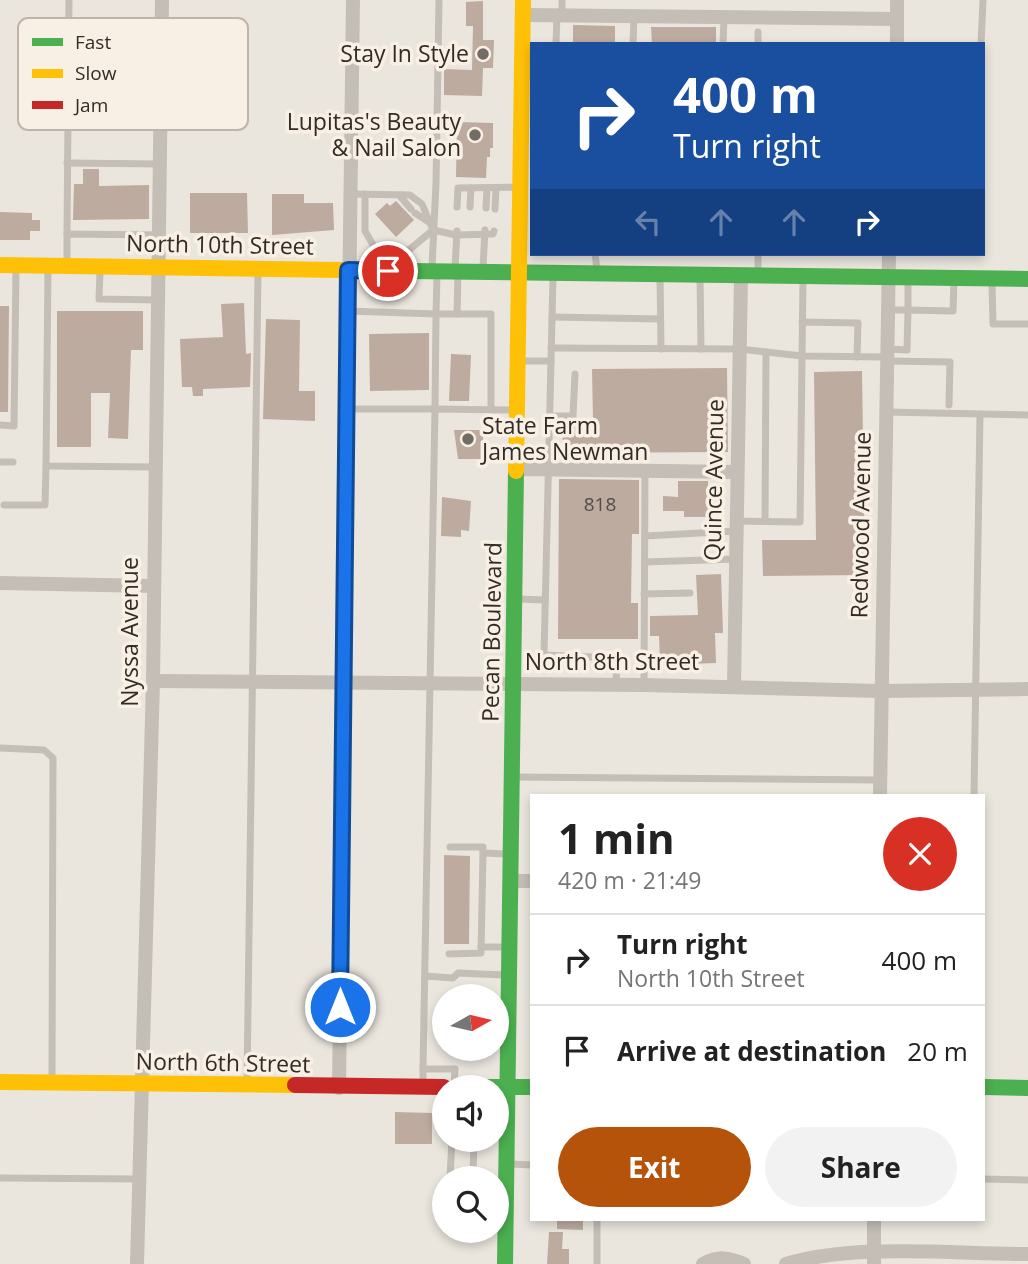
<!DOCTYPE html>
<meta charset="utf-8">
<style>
:root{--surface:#fff;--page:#f2f2f2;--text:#222;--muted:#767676;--line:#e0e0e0;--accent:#b45309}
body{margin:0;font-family:"Open Sans",sans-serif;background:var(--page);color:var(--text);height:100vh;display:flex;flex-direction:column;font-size:26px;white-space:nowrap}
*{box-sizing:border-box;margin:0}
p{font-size:23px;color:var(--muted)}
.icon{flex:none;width:38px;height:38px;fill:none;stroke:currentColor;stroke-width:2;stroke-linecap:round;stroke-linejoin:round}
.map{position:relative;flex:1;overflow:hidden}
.side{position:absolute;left:530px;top:794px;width:455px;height:427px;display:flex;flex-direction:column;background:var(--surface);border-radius:0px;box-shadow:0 4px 10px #0003}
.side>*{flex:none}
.top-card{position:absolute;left:530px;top:42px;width:455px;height:214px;border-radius:0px;box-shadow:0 4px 10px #0003;background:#1a4fa0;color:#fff;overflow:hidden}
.needle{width:46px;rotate:82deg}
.controls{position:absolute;left:432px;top:984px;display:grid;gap:14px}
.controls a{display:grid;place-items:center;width:77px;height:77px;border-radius:50%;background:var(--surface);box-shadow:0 4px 10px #0003;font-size:35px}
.pin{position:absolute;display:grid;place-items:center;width:60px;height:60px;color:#fff;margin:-30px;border:4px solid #fff;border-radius:50%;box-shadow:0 2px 7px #0007}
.me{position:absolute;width:77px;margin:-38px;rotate:0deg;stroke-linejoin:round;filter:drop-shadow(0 0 5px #0008)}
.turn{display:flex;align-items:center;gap:24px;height:147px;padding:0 28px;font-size:32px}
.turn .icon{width:91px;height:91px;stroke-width:2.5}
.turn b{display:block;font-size:49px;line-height:60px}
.lanes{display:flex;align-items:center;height:66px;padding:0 28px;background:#0003;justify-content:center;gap:35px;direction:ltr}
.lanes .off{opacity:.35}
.round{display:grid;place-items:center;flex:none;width:74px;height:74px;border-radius:37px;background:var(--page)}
.head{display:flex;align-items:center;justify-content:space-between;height:119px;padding:0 28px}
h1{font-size:42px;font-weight:700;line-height:52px}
.action{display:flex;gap:14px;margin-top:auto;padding:14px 28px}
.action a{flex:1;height:80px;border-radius:42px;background:var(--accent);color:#fff;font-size:28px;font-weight:700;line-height:80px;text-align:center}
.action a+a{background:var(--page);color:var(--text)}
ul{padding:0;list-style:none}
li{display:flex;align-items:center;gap:21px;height:91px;padding:0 28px;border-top:2px solid var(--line)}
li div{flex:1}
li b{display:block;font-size:26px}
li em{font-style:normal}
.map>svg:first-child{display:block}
.building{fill:#bdaba0}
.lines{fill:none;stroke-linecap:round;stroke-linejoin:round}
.lane{stroke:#c4beb7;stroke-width:7}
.street{stroke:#c4beb7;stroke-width:14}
.fast{stroke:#4caf50;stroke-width:16}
.slow{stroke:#ffc107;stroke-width:16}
.jam{stroke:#c62828;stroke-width:16}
.route-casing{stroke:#114b97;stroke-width:18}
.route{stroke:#1a73e8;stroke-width:12}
.poi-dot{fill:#736c66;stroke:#f8f0e4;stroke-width:2.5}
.labels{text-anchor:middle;stroke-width:7;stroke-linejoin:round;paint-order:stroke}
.number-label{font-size:19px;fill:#564b44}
.poi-label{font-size:23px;fill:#332b26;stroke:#f8f0e4;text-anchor:end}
.street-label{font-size:23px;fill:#332b26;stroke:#f8f0e4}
.key{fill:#f8f0e4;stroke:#bdb5ab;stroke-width:2}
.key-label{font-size:19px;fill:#332b26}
</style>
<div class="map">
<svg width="1028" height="1264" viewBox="0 0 1028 1264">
<rect width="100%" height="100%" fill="#eae6de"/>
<g class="building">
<polygon points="483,1 483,40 494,40 493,68 483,68 482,96 444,95 444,69 472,70 473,26 466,26 466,2"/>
<polygon points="573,25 615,26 615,44 573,44"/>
<polygon points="651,27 716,27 716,44 652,44"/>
<polygon points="457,122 493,123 493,148 490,148 490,157 487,157 486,178 456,177"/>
<polygon points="83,169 99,169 99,186 149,185 149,219 73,220 74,184 83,184"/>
<polygon points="190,193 247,193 248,233 190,233"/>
<polygon points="272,194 304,194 304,203 333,203 334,230 272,235"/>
<polygon points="396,201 414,220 396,237 375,214 387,203 390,206"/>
<polygon points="0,212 32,213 32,220 40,220 40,231 30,231 30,240 0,240"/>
<polygon points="244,303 246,354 251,353 250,387 203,389 203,396 193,396 192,387 182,387 180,339 223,337 221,304"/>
<polygon points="0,306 9,306 8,412 0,412"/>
<polygon points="57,311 143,311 143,350 131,350 128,439 108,438 110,393 91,393 91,447 57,447"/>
<polygon points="266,319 300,320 299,391 315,391 315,421 263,419"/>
<polygon points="429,333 429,390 370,391 369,334"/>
<polygon points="451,354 471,355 469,401 449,401"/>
<polygon points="727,368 728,452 563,453 562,422 593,421 592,369"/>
<polygon points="862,371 865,575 763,576 762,540 816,540 814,372"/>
<polygon points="454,430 483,430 483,459 458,459"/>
<polygon points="559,479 639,480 639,534 632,534 631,603 638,603 638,639 558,639"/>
<polygon points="678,481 708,481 708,517 684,517 684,511 663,511 663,496 678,497"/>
<polygon points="442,497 471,501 469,531 461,530 461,537 441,536"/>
<polygon points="721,574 723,633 715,633 716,663 660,665 659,636 650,636 650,616 698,615 696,575"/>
<polygon points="444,855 470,856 469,944 444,944"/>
<polygon points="395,1112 432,1113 432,1144 395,1144"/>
<polygon points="557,1220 583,1220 583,1230 557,1229"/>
<polygon points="549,1232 563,1232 562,1249 569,1249 569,1264 547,1264"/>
</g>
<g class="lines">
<g class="lane">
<polyline points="562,15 562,0"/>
<polyline points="556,44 557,16"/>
<polyline points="633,44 634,16"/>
<polyline points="723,44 724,18"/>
<polyline points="758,44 758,32"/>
<polyline points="981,44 983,0"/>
<polyline points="67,163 160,164"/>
<polyline points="351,194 410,195 422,204 433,230 456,235 493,234 494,231"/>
<polyline points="365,194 365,231 376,250 409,250 433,230"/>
<polyline points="399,195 411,209"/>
<polyline points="457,207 458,188 519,187"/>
<polyline points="470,207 471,188"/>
<polyline points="486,208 487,188"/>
<polyline points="495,209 496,188"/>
<polyline points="415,213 429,222"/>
<polyline points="67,234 69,0"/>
<polyline points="595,254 597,269"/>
<polyline points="758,254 758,271"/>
<polyline points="67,262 67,234 159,235"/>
<polyline points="432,267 436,183 439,0"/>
<polyline points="48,268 46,466 155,467"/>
<polyline points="455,268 457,231"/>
<polyline points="483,268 485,230"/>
<polyline points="100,271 99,299 158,300"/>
<polyline points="660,276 661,349"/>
<polyline points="700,276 701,349"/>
<polyline points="553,277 544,655 615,658 617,685"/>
<polyline points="992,283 993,324 1028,324"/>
<polyline points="888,310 908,310 908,280"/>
<polyline points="348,311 436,314 437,274"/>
<polyline points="457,314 458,273"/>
<polyline points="552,317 660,319"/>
<polyline points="802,322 858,323 857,357"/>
<polyline points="551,348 740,349 802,356 886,357"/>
<polyline points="887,349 907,350 908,310 953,311 954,280"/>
<polyline points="521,361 551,361"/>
<polyline points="887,361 950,362 949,405"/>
<polyline points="347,409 435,409 436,314 491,314 491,410"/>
<polyline points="886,412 1028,415"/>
<polyline points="550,416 573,416 575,374"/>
<polyline points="0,425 14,426 16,269"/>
<polyline points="0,462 13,462"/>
<polyline points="4,505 45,505 46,466"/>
<polyline points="737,521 800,522 803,278"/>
<polyline points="765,521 766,352"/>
<polyline points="645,536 736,531"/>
<polyline points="645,562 736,559"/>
<polyline points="644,594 690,593"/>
<polyline points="518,599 545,600"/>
<polyline points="644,685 645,471"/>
<polyline points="0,748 44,750 53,758 52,1079"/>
<polyline points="513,777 880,780"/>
<polyline points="974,796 980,414"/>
<polyline points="483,853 507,854"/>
<polyline points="481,947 509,947"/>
<polyline points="449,954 481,953 483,853 483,847 450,847"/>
<polyline points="425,976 453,978 458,973 505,975"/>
<polyline points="423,1069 435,409 516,410"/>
<polyline points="247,1083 258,273"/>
<polyline points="423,1086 423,1069 455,1069 454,1087"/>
<polyline points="511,1164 532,1165"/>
<polyline points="0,1178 140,1179"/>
<polyline points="450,1178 452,1139"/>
<polyline points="473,1178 474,1139"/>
<polyline points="984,1179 1028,1180"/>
<polyline points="597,1264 597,1220"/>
</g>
<g class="street">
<polyline points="523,15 897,19"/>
<polyline points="897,44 897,0"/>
<polyline points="516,469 737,472"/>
<polyline points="0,583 153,586"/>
<polyline points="153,681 644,685 881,691 1028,689"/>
<polyline points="734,686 741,275"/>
<polyline points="880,796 889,254"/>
<polyline points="511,881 532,881"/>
<polyline points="339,1088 353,0"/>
<polyline points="137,1264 153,681 162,0"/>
<path d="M703,1264C718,1256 728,1257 744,1264"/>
<path d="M786,1264C856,1243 954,1254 1028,1254"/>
<polyline points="874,1264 874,1220"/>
</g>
<g class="fast">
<polyline points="410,271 1028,279"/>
<polyline points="473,1087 532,1087"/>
<polyline points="984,1087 1028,1088"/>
<polyline points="505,1264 516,471"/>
</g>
<g class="slow">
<polyline points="0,265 410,271"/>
<polyline points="516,471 523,0"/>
<polyline points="0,1082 295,1085"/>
</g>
<polyline class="jam" points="295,1085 444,1087"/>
</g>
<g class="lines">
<defs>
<polyline id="route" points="340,1007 348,270 388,271"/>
</defs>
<use href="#route" class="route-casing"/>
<use href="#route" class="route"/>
</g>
<g class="poi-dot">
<circle cx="483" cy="54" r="7"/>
<circle cx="475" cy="135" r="7"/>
<circle cx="468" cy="439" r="7"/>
</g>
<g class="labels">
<g class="number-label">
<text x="600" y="511">818</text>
</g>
<g class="poi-label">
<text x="469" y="62">Stay In Style</text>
<text x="461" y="130">Lupitas's Beauty<tspan x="461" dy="26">&amp; Nail Salon</tspan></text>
<text x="482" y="434" text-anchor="start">State Farm<tspan x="482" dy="26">James Newman</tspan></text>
</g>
<g class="street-label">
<text transform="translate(220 245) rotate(1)" y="8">North 10th Street</text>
<text transform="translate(714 480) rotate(-89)" y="8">Quince Avenue</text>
<text transform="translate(861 525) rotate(-89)" y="8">Redwood Avenue</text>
<text transform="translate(130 632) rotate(-90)" y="8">Nyssa Avenue</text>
<text transform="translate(492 632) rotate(-89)" y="8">Pecan Boulevard</text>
<text x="612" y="670">North 8th Street</text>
<text transform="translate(223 1063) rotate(1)" y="8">North 6th Street</text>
</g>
</g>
<rect x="18" y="18" width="230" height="112" rx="10" class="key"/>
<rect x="32" y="38" width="31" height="8" fill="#4caf50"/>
<rect x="32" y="69" width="31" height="9" fill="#ffc107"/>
<rect x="32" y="101" width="31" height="8" fill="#c62828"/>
<g class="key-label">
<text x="75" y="49">Fast</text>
<text x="75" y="80">Slow</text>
<text x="75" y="112">Jam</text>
</g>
</svg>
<div class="controls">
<a><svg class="needle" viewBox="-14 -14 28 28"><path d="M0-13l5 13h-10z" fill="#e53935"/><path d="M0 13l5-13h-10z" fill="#767676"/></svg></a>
<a><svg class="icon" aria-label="sound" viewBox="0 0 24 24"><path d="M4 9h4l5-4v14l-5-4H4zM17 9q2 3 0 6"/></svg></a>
<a><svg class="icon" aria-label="search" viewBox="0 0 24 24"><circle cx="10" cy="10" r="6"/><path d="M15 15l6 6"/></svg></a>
</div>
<div class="pin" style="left:388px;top:271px;background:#d93025"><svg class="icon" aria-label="arrive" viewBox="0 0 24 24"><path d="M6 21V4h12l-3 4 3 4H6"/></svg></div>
<svg class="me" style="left:340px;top:1007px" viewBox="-20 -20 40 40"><circle r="17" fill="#1a73e8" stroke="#fff" stroke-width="3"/><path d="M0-11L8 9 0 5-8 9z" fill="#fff"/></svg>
<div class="top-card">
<div class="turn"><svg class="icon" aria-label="right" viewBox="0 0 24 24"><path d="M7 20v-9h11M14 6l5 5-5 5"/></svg><div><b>400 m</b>Turn right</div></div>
<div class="lanes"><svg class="icon off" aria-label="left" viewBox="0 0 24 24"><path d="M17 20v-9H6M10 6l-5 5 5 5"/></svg><svg class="icon off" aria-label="ahead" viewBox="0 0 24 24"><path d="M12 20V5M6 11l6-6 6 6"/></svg><svg class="icon off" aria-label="ahead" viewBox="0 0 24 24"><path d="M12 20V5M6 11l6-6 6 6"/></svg><svg class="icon" aria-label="right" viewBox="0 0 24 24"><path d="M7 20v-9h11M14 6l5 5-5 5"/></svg></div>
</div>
<section class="side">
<div class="head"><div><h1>1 min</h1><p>420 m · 21:49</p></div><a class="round" style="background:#d93025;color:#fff"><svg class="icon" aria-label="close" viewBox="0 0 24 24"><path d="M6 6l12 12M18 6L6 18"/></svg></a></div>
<ul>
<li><svg class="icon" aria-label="right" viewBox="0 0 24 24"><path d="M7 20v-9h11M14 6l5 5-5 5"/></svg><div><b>Turn right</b><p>North 10th Street</p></div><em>400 m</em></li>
<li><svg class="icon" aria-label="arrive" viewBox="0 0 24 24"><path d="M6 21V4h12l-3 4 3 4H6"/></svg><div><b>Arrive at destination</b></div><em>20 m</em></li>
</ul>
<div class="action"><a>Exit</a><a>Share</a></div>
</section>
</div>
